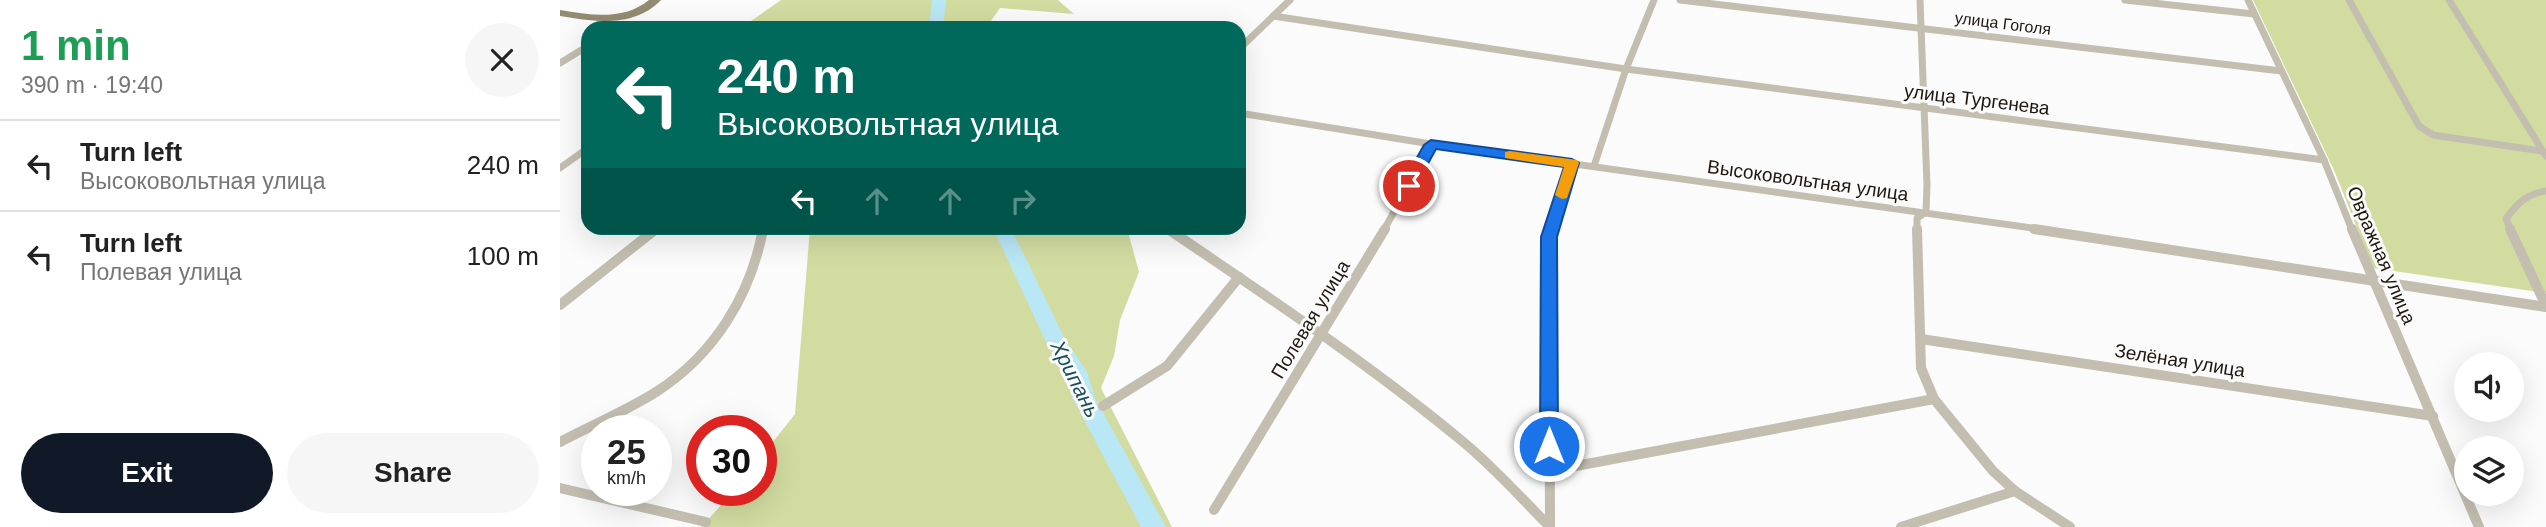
<!DOCTYPE html>
<meta charset="utf-8">
<style>
:root{--surface:#fff;--page:#f6f6f6;--text:#222;--muted:#767676;--line:#e0e0e0;--accent:#111827}
body{margin:0;font-family:Helvetica,sans-serif;background:var(--page);color:var(--text);height:100vh;display:flex;flex-direction:column;font-size:26px;white-space:nowrap}
*{box-sizing:border-box;margin:0}
p{font-size:23px;color:var(--muted)}
.icon{flex:none;width:38px;height:38px;fill:none;stroke:currentColor;stroke-width:2;stroke-linecap:round;stroke-linejoin:round}
.map{position:relative;flex:1;overflow:hidden}
.side{display:flex;flex-direction:column;background:var(--surface);width:560px}
.side>*{flex:none}
.guide{position:absolute;left:21px;top:21px;width:665px;height:214px;border-radius:21px;box-shadow:0 7px 28px #0002;background:#00695c;color:#fff;overflow:hidden}
.tools{position:absolute;left:1894px;top:352px;display:grid;gap:14px}
.tools a{display:grid;place-items:center;width:70px;height:70px;border-radius:50%;background:var(--surface);box-shadow:0 7px 28px #0002;font-size:35px}
.speed{position:absolute;left:21px;top:415px;display:flex;gap:14px;font-size:35px;font-weight:700;text-align:center}
.speed>*{display:grid;place-content:center;width:91px;height:91px;border-radius:50%;background:var(--surface);box-shadow:0 7px 28px #0002;line-height:1}
.speed small{font-size:18px;font-weight:400}
.speed .limit{border:10px solid #d22;background:#fff;color:#111}
.pin{position:absolute;display:grid;place-items:center;width:60px;height:60px;color:#fff;margin:-30px;border:4px solid #fff;border-radius:50%;box-shadow:0 2px 7px #0007}
.me{position:absolute;width:77px;margin:-38px;rotate:0deg;stroke-linejoin:round;filter:drop-shadow(0 0 5px #0008)}
.turn{display:flex;align-items:center;gap:24px;height:147px;padding:0 21px;font-size:32px}
.turn .icon{width:91px;height:91px;stroke-width:2.5}
.turn b{display:block;font-size:49px;line-height:60px}
.lanes{display:flex;align-items:center;height:66px;padding:0 21px;background:#0003;justify-content:center;gap:35px;direction:ltr}
.lanes .off{opacity:.35}
.round{display:grid;place-items:center;flex:none;width:74px;height:74px;border-radius:37px;background:var(--page)}
.summary{display:flex;align-items:center;justify-content:space-between;height:119px;padding:0 21px}
h1{font-size:42px;font-weight:600;line-height:52px;color:#1e9e55}
.action{display:flex;gap:14px;margin-top:auto;padding:14px 21px}
.action a{flex:1;height:80px;border-radius:42px;background:var(--accent);color:#fff;font-size:28px;font-weight:600;line-height:80px;text-align:center}
.action a+a{background:var(--page);color:var(--text)}
ul{padding:0;list-style:none}
li{display:flex;align-items:center;gap:21px;height:91px;padding:0 21px;border-top:2px solid var(--line)}
li div{flex:1}
li b{display:block;font-size:26px}
li em{font-style:normal}
main{display:flex;flex:1;min-height:0}
.map>svg:first-child{display:block}
.green{fill:#d2dca1}
.lines{fill:none;stroke-linecap:round;stroke-linejoin:round}
.river{fill:#bae7f5;fill-rule:evenodd}
.street-far1{stroke:#c3beb0;stroke-width:7}
.street{stroke:#c3beb0;stroke-width:10}
.primary{fill:#948b72;fill-rule:evenodd}
.route{fill:#1a73e8;stroke:#114b97;stroke-width:2}
.slow{fill:#f59e0b}
.labels{text-anchor:middle;stroke-width:6;stroke-linejoin:round;paint-order:stroke}
.far-street-label{font-size:16px;fill:#1f170d;stroke:#fbfbfb}
.street-label{font-size:19px;fill:#1f170d;stroke:#fbfbfb}
.water-label{font-size:21px;font-style:italic;fill:#154f5e;stroke:#fbfbfb}
</style>
<main>
<section class="side">
<div class="summary"><div><h1>1 min</h1><p>390 m · 19:40</p></div><a class="round"><svg class="icon" aria-label="close" viewBox="0 0 24 24"><path d="M6 6l12 12M18 6L6 18"/></svg></a></div>
<ul>
<li><svg class="icon" aria-label="left" viewBox="0 0 24 24"><path d="M17 20v-9H6M10 6l-5 5 5 5"/></svg><div><b>Turn left</b><p>Высоковольтная улица</p></div><em>240 m</em></li>
<li><svg class="icon" aria-label="left" viewBox="0 0 24 24"><path d="M17 20v-9H6M10 6l-5 5 5 5"/></svg><div><b>Turn left</b><p>Полевая улица</p></div><em>100 m</em></li>
</ul>
<div class="action"><a>Exit</a><a>Share</a></div>
</section>
<div class="map">
<svg width="1986" height="527" viewBox="0 0 1986 527">
<rect width="100%" height="100%" fill="#fbfbfb"/>
<g class="green">
<polygon points="221,0 498,0 514,14 440,8 426,28 181,28"/>
<polygon points="1693,0 1986,0 1986,293 1813,268 1774,170"/>
<polygon points="250,228 561,228 568,232 579,272 560,320 554,356 541,388 612,527 141,527 175,490 201,490 201,457 235,414"/>
</g>
<g class="lines">
<g class="river">
<polygon points="372,0 386,0 383,28 369,28"/>
<polygon points="433,228 451,228 505,339 527,372 535,398 606,527 581,527 513,399 506,374 486,342"/>
</g>
<g class="street-far1">
<polyline points="1120,0 1721,71"/>
<polyline points="1565,0 1694,14"/>
<polyline points="1688,0 1764,160 1792,230"/>
<polyline points="1789,0 1859,126 1873,135 1982,151"/>
<polyline points="1889,0 1986,156"/>
<polyline points="713,16 1066,69 1764,160"/>
<polyline points="39,19 50,28"/>
<polyline points="679,49 730,0"/>
<polyline points="0,63 28,46"/>
<polyline points="679,113 871,144 1486,230"/>
<polyline points="1034,166 1066,69 1094,0"/>
<polyline points="0,168 28,148"/>
<polyline points="607,228 610,230"/>
<polyline points="94,230 97,228"/>
<polyline points="824,230 871,144"/>
<polyline points="991,230 1012,163"/>
<polyline points="1357,230 1357,218 1366,212 1367,185 1360,0"/>
<path d="M1951,230L1946,219C1957,203 1967,194 1986,191"/>
</g>
<g class="street">
<path d="M608,229C708,297 809,364 902,441C934,467 961,498 990,527"/>
<polyline points="1357,229 1361,368 1374,399 1433,471 1455,491 1510,527"/>
<polyline points="1474,229 1986,307"/>
<polyline points="1792,229 1919,527"/>
<polyline points="1950,229 1986,306"/>
<polyline points="0,305 96,229"/>
<polyline points="1361,339 1873,416"/>
<polyline points="543,406 607,366 679,277"/>
<path d="M0,442C32,425 66,411 96,392C154,355 191,295 203,229"/>
<polyline points="989,471 1374,399"/>
<polyline points="0,488 146,522"/>
<polyline points="654,510 825,229"/>
<polyline points="990,527 989,237 992,229"/>
<polyline points="1341,527 1455,491"/>
</g>
<path class="primary" d="M89,0H101C74,28 35,22 0,16V10C31,15 63,21 89,0Z"/>
</g>
<polygon class="route" points="871,140 1012,159 1019,163 997,237 998,446 996,452 989,454 982,452 980,446 981,237 1004,167 876,149 854,189 844,189 841,186 864,145"/>
<polygon class="slow" points="950,151 1017,160 1019,163 1007,198 1002,199 995,195 1004,167 945,158 945,152"/>
<g class="labels">
<g class="far-street-label">
<text transform="translate(1443 23) rotate(7)" y="6">улица Гоголя</text>
</g>
<g class="street-label">
<text transform="translate(1417 99) rotate(7)" y="7">улица Тургенева</text>
<text transform="translate(1248 180) rotate(8)" y="7">Высоковольтная улица</text>
<text transform="translate(1822 255) rotate(67)" y="7">Овражная улица</text>
<text transform="translate(750 319) rotate(-59)" y="7">Полевая улица</text>
<text transform="translate(1620 360) rotate(9)" y="7">Зелёная улица</text>
</g>
<g class="water-label">
<text transform="translate(515 379) rotate(63)" y="7">Хрипань</text>
</g>
</g>
</svg>
<div class="tools">
<a><svg class="icon" aria-label="sound" viewBox="0 0 24 24"><path d="M4 9h4l5-4v14l-5-4H4zM17 9q2 3 0 6"/></svg></a>
<a><svg class="icon" aria-label="layers" viewBox="0 0 24 24"><path d="M12 4l9 5-9 5-9-5zM3 14l9 5 9-5"/></svg></a>
</div>
<div class="speed"><div>25<small>km/h</small></div><div class="limit">30</div></div>
<div class="pin" style="left:849px;top:186px;background:#d93025"><svg class="icon" aria-label="arrive" viewBox="0 0 24 24"><path d="M6 21V4h12l-3 4 3 4H6"/></svg></div>
<svg class="me" style="left:989px;top:446px" viewBox="-20 -20 40 40"><circle r="17" fill="#1a73e8" stroke="#fff" stroke-width="3"/><path d="M0-11L8 9 0 5-8 9z" fill="#fff"/></svg>
<div class="guide">
<div class="turn"><svg class="icon" aria-label="left" viewBox="0 0 24 24"><path d="M17 20v-9H6M10 6l-5 5 5 5"/></svg><div><b>240 m</b>Высоковольтная улица</div></div>
<div class="lanes"><svg class="icon" aria-label="left" viewBox="0 0 24 24"><path d="M17 20v-9H6M10 6l-5 5 5 5"/></svg><svg class="icon off" aria-label="ahead" viewBox="0 0 24 24"><path d="M12 20V5M6 11l6-6 6 6"/></svg><svg class="icon off" aria-label="ahead" viewBox="0 0 24 24"><path d="M12 20V5M6 11l6-6 6 6"/></svg><svg class="icon off" aria-label="right" viewBox="0 0 24 24"><path d="M7 20v-9h11M14 6l5 5-5 5"/></svg></div>
</div>
</div>
</main>
